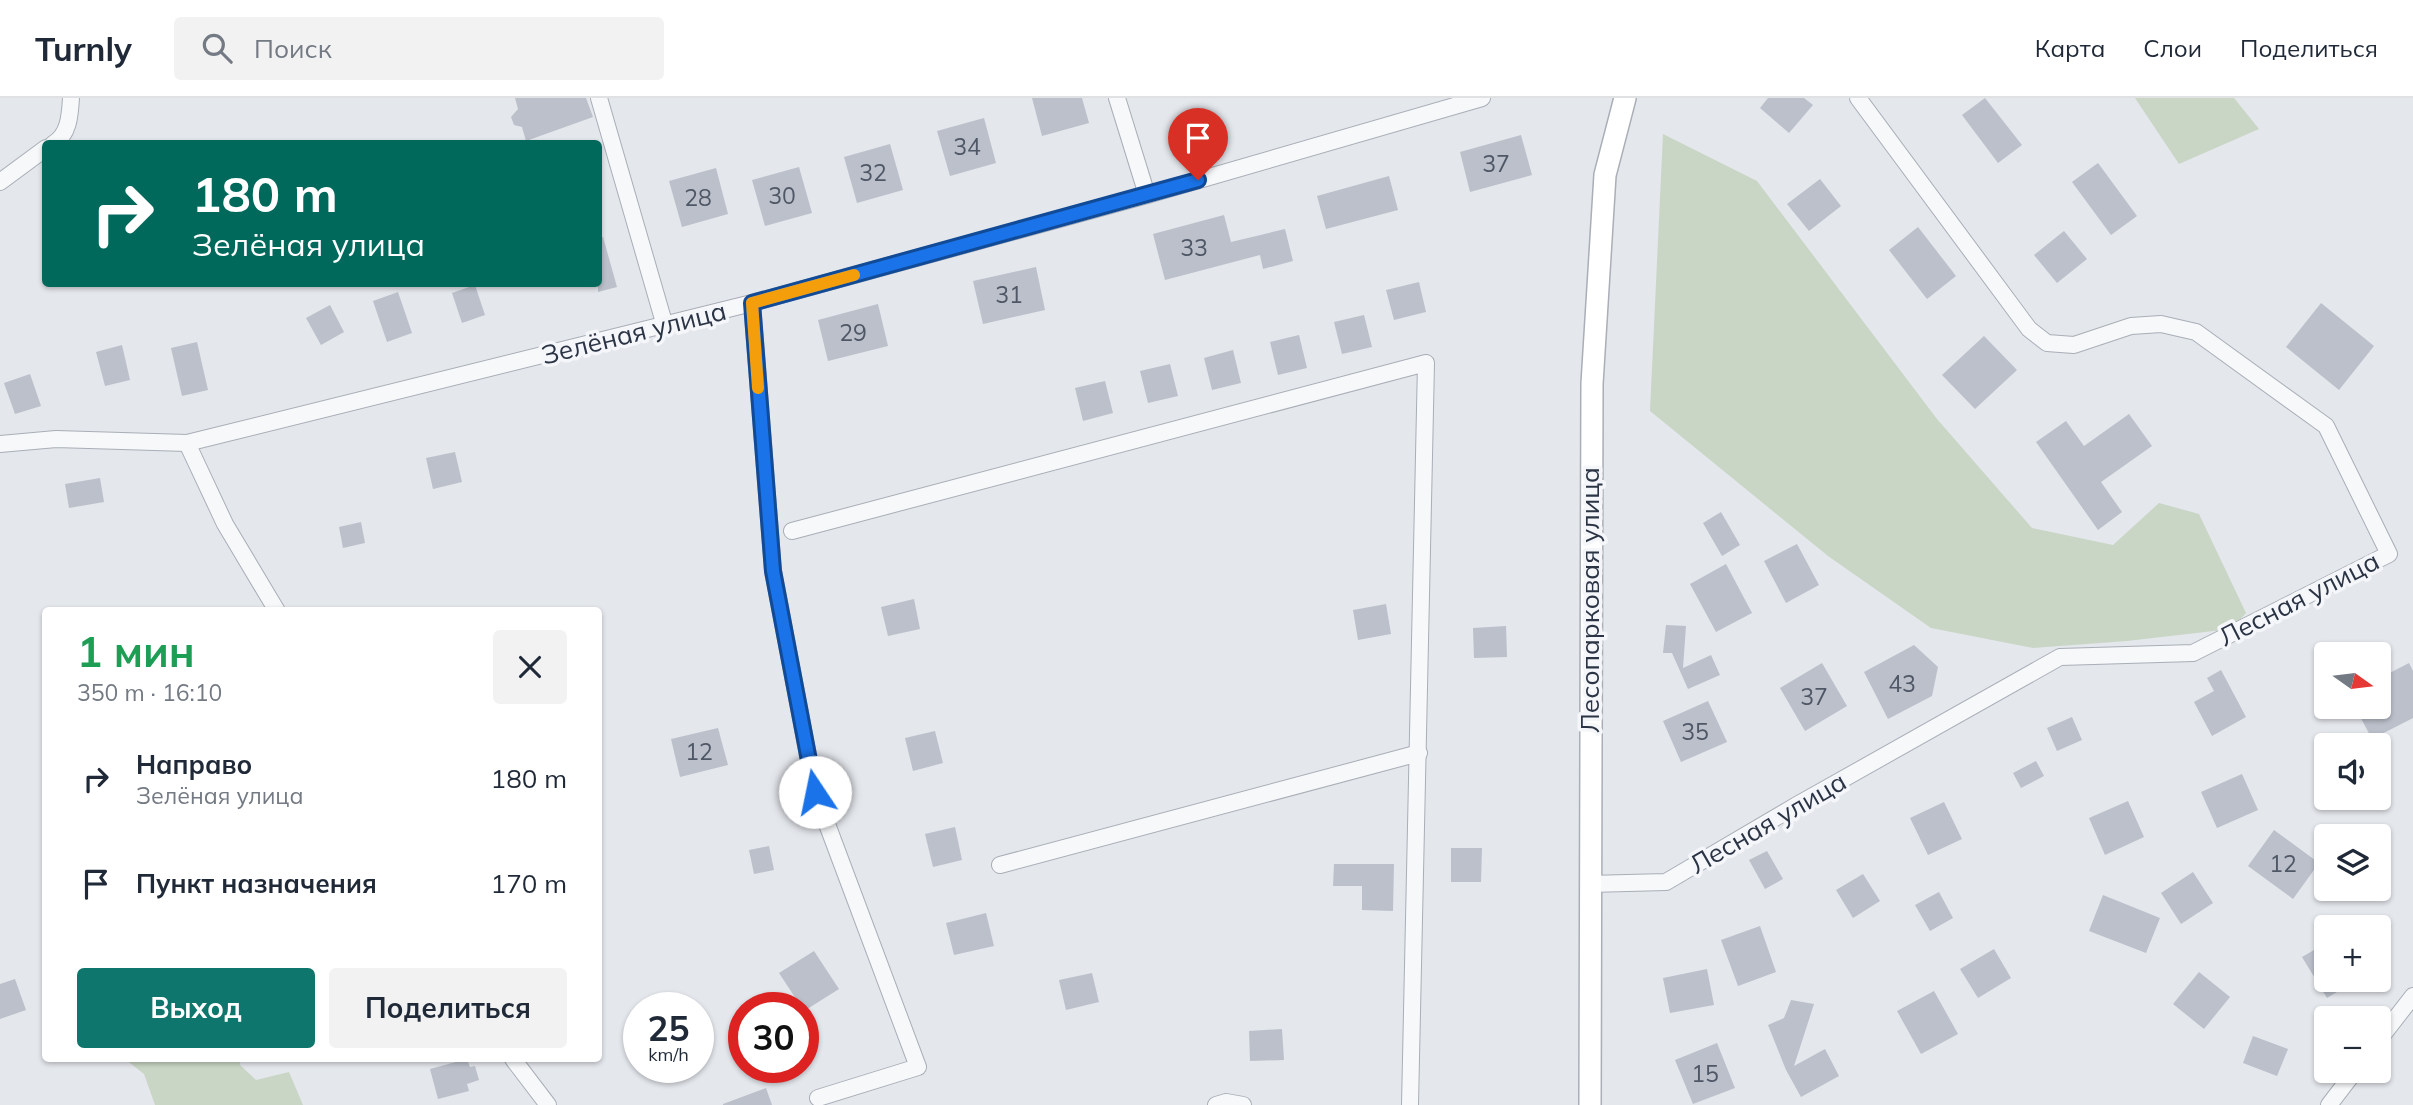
<!DOCTYPE html>
<html lang="ru">
<meta charset="utf-8">
<style>
:root{--surface:#fff;--page:#f2f2f3;--text:#1f2937;--muted:#747a83;--line:#e0e1e3;--accent:#0f766e}
body{margin:0;font-family:Mulish,sans-serif;background:var(--page);color:var(--text);height:100vh;display:flex;flex-direction:column;font-size:26px;white-space:nowrap}
*{box-sizing:border-box;margin:0}
p{font-size:23px;color:var(--muted)}
.icon{flex:none;width:38px;height:38px;fill:none;stroke:currentColor;stroke-width:2;stroke-linecap:round;stroke-linejoin:round}
.map{position:relative;flex:1;overflow:hidden}
.details{position:absolute;left:42px;top:509px;width:560px;height:455px;display:flex;flex-direction:column;background:var(--surface);border-radius:7px;box-shadow:0 2px 5px #0004}
.details>*{flex:none}
.banner{position:absolute;left:42px;top:42px;width:560px;height:147px;border-radius:7px;box-shadow:0 2px 5px #0004;background:#00695c;color:#fff;overflow:hidden}
.needle{width:46px;rotate:104deg}
.buttons{position:absolute;left:2314px;top:544px;display:grid;gap:14px}
.buttons a{display:grid;place-items:center;width:77px;height:77px;border-radius:7px;background:var(--surface);box-shadow:0 2px 5px #0004;font-size:35px}
.speed{position:absolute;left:623px;top:894px;display:flex;gap:14px;font-size:35px;font-weight:700;text-align:center}
.speed>*{display:grid;place-content:center;width:91px;height:91px;border-radius:50%;background:var(--surface);box-shadow:0 2px 5px #0004;line-height:1}
.speed small{font-size:18px;font-weight:400}
.speed .limit{border:10px solid #d22;background:#fff;color:#111}
.pin{position:absolute;display:grid;place-items:center;width:60px;height:60px;color:#fff;margin:-72px -30px;border-radius:50% 50% 50% 0;rotate:-45deg;box-shadow:0 0 7px #0007}
.pin .icon{rotate:45deg}
.me{position:absolute;width:77px;margin:-38px;rotate:349deg;stroke-linejoin:round;filter:drop-shadow(0 0 5px #0008)}
.turn{display:flex;align-items:center;gap:24px;height:147px;padding:0 35px;font-size:32px}
.turn .icon{width:91px;height:91px;stroke-width:2.5}
.turn b{display:block;font-size:49px;line-height:60px}
.round{display:grid;place-items:center;flex:none;width:74px;height:74px;border-radius:7px;background:var(--page)}
.head{display:flex;align-items:center;justify-content:space-between;height:119px;padding:0 35px}
h1{font-size:42px;font-weight:700;line-height:52px;color:#1e9e55}
.action{display:flex;gap:14px;margin-top:auto;padding:14px 35px}
.action a{flex:1;height:80px;border-radius:7px;background:var(--accent);color:#fff;font-size:28px;font-weight:700;line-height:80px;text-align:center}
.action a+a{background:var(--page);color:var(--text)}
ul{padding:0;list-style:none}
li{display:flex;align-items:center;gap:21px;height:105px;padding:0 35px}
li div{flex:1}
li b{display:block;font-size:26px}
li em{font-style:normal}
header{display:flex;align-items:center;gap:42px;box-sizing:border-box;height:98px;padding:0 35px;background:var(--surface);border-bottom:2px solid var(--line)}
header strong{font-size:33px}
nav{display:flex;gap:38px;margin-inline-start:auto;font-size:24px}
.search{width:490px;height:63px;background:var(--page);display:flex;align-items:center;gap:18px;box-sizing:border-box;padding:0 24px;border-radius:7px;color:var(--muted);font-size:26px}
.map>svg:first-child{display:block}
.green{fill:#c9d6c5}
.building{fill:#bbc0ca}
.lines{fill:none;stroke-linecap:round;stroke-linejoin:round}
.street-casing{stroke:#a9aeb7;stroke-width:18}
.secondary-casing{stroke:#a9aeb7;stroke-width:24}
.street{stroke:#f7f8fa;stroke-width:16}
.secondary{stroke:#fff;stroke-width:21}
.route-casing{stroke:#114b97;stroke-width:18}
.route{stroke:#1a73e8;stroke-width:12}
.slow{stroke:#f59e0b;stroke-width:12}
.labels{text-anchor:middle;stroke-width:7;stroke-linejoin:round;paint-order:stroke}
.number-label{font-size:23px;fill:#4f5766}
.street-label{font-size:26px;fill:#2b3445;stroke:#f4f6f9}
</style>
<header>
<strong>Turnly</strong>
<div class="search"><svg class="icon" aria-label="search" viewBox="0 0 24 24"><circle cx="10" cy="10" r="6"/><path d="M15 15l6 6"/></svg>Поиск</div>
<nav><a>Карта</a><a>Слои</a><a>Поделиться</a></nav>
</header>
<div class="map">
<svg width="2413" height="1007" viewBox="0 0 2413 1007">
<rect width="100%" height="100%" fill="#e4e7ec"/>
<g class="green">
<polygon points="2135,0 2234,0 2259,31 2179,66"/>
<polygon points="1663,36 1757,83 1937,321 2032,430 2113,447 2159,405 2199,416 2246,515 2231,531 2127,543 2033,550 1931,530 1828,458 1650,313"/>
<polygon points="125,961 240,961 240,967 256,982 289,974 303,1007 155,1007 144,976"/>
</g>
<g class="building">
<polygon points="515,0 586,0 593,19 526,43 522,29 514,27 511,19 518,11"/>
<polygon points="1032,0 1082,0 1089,25 1042,38"/>
<polygon points="1768,0 1804,0 1813,7 1789,35 1760,10"/>
<polygon points="1985,0 2022,47 1998,65 1962,17"/>
<polygon points="984,20 996,65 950,78 937,33"/>
<polygon points="1521,37 1532,77 1470,94 1460,54"/>
<polygon points="890,46 903,92 857,105 844,59"/>
<polygon points="2098,65 2137,118 2111,137 2072,84"/>
<polygon points="799,69 812,115 765,128 752,82"/>
<polygon points="716,70 728,116 682,129 669,83"/>
<polygon points="1389,78 1398,112 1326,131 1317,98"/>
<polygon points="1820,81 1841,108 1809,133 1787,106"/>
<polygon points="1224,117 1231,144 1285,131 1293,163 1263,171 1260,157 1165,182 1153,136"/>
<polygon points="1918,129 1956,178 1927,201 1889,152"/>
<polygon points="2064,133 2087,161 2057,185 2034,157"/>
<polygon points="603,139 617,189 598,194 598,140"/>
<polygon points="1036,169 1045,212 983,226 973,183"/>
<polygon points="1419,184 1426,214 1394,222 1386,192"/>
<polygon points="475,187 485,217 462,225 452,195"/>
<polygon points="398,194 412,235 387,244 373,203"/>
<polygon points="2321,205 2374,248 2339,292 2286,249"/>
<polygon points="878,206 888,248 828,263 818,222"/>
<polygon points="330,207 344,234 321,247 306,220"/>
<polygon points="1364,217 1372,249 1342,256 1334,224"/>
<polygon points="1299,237 1307,270 1278,277 1270,244"/>
<polygon points="1984,238 2017,272 1975,311 1942,277"/>
<polygon points="197,244 208,292 182,298 171,250"/>
<polygon points="122,247 130,282 105,288 96,254"/>
<polygon points="1233,252 1241,285 1212,292 1204,260"/>
<polygon points="1170,266 1178,298 1148,305 1140,273"/>
<polygon points="30,276 41,308 15,316 4,285"/>
<polygon points="1105,283 1113,315 1083,323 1075,290"/>
<polygon points="2129,316 2152,348 2101,384 2122,414 2098,432 2036,344 2066,323 2084,348"/>
<polygon points="455,354 462,384 433,391 426,360"/>
<polygon points="100,380 104,404 69,410 65,386"/>
<polygon points="1721,414 1740,447 1722,458 1703,425"/>
<polygon points="361,424 365,445 343,450 339,429"/>
<polygon points="1797,446 1819,487 1786,505 1764,463"/>
<polygon points="1726,466 1752,515 1716,534 1690,486"/>
<polygon points="914,501 920,531 888,538 881,509"/>
<polygon points="1386,506 1391,536 1358,542 1353,512"/>
<polygon points="1666,527 1686,528 1683,570 1711,557 1720,577 1688,591 1672,555 1663,555"/>
<polygon points="1506,528 1507,559 1474,560 1473,530"/>
<polygon points="1914,547 1938,569 1932,598 1888,621 1864,574"/>
<polygon points="1822,565 1847,608 1805,633 1780,590"/>
<polygon points="2409,565 2413,573 2413,620 2372,641 2355,609 2378,609 2378,581"/>
<polygon points="2221,572 2246,619 2212,638 2194,604 2214,593 2207,580"/>
<polygon points="1708,603 1727,644 1681,664 1663,623"/>
<polygon points="2072,619 2082,642 2057,653 2047,630"/>
<polygon points="718,630 728,667 680,679 671,641"/>
<polygon points="935,633 943,665 913,673 905,640"/>
<polygon points="2036,663 2044,678 2021,690 2013,675"/>
<polygon points="2242,676 2258,712 2217,730 2201,694"/>
<polygon points="2128,703 2144,739 2105,757 2089,720"/>
<polygon points="1944,704 1962,741 1928,757 1910,720"/>
<polygon points="955,729 962,762 933,769 925,736"/>
<polygon points="2274,732 2319,765 2293,801 2248,768"/>
<polygon points="769,748 774,772 754,776 749,752"/>
<polygon points="1451,750 1482,750 1481,784 1451,784"/>
<polygon points="1767,753 1783,781 1765,791 1749,762"/>
<polygon points="1334,766 1394,766 1393,813 1362,812 1362,788 1333,788"/>
<polygon points="2193,774 2213,805 2181,826 2161,795"/>
<polygon points="1863,776 1880,803 1853,820 1836,792"/>
<polygon points="1939,794 1953,820 1930,833 1915,807"/>
<polygon points="2103,797 2160,820 2146,855 2089,833"/>
<polygon points="986,815 994,848 954,857 946,825"/>
<polygon points="1760,828 1776,874 1738,888 1721,842"/>
<polygon points="2326,845 2326,882 2357,882 2327,900 2302,859"/>
<polygon points="1994,851 2011,880 1978,900 1960,871"/>
<polygon points="814,853 839,891 804,913 779,875"/>
<polygon points="1707,871 1714,907 1670,915 1663,880"/>
<polygon points="2199,874 2230,899 2204,931 2173,906"/>
<polygon points="1092,875 1099,904 1066,912 1059,882"/>
<polygon points="15,881 26,912 0,921 0,886"/>
<polygon points="1934,893 1958,936 1921,956 1897,913"/>
<polygon points="1791,902 1814,906 1794,968 1825,951 1839,978 1801,999 1786,972 1768,927 1784,920"/>
<polygon points="1282,931 1284,962 1250,963 1249,933"/>
<polygon points="2253,938 2288,951 2277,978 2243,965"/>
<polygon points="1717,945 1735,990 1693,1006 1675,962"/>
<polygon points="467,961 470,969 475,968 479,982 467,986 469,993 438,1001 430,971"/>
<polygon points="766,990 772,1007 723,1007 723,1006"/>
</g>
<g class="lines">
<defs>
<g id="street">
<polyline points="599,0 665,228"/>
<polyline points="1117,0 1147,97"/>
<path d="M53,46C69,37 70,17 71,0"/>
<polyline points="0,84 46,50"/>
<polyline points="752,205 773,473 815,694 918,969 818,1000"/>
<polyline points="187,345 225,426 277,513"/>
<polyline points="0,346 56,341 187,345 752,205 1147,97 1482,0"/>
<polyline points="792,433 1426,265 1410,1007"/>
<polyline points="1000,767 1419,655"/>
<polyline points="1589,786 1666,784 1797,707 2060,559 2193,555 2389,456 2326,328 2196,234 2161,226 2131,228 2074,247 2047,245 2029,231 1858,0"/>
<polyline points="2378,943 2413,898"/>
<polyline points="513,961 548,1007"/>
<polyline points="1216,1007 1226,1004 1243,1007"/>
<polyline points="2329,1007 2355,973"/>
</g>
<polyline id="secondary" points="1590,1007 1592,286 1605,77 1625,0"/>
</defs>
<use href="#street" class="street-casing"/>
<use href="#secondary" class="secondary-casing"/>
<use href="#street" class="street"/>
<use href="#secondary" class="secondary"/>
</g>
<g class="lines">
<defs>
<polyline id="route" points="815,694 773,473 752,205 1198,82"/>
</defs>
<use href="#route" class="route-casing"/>
<use href="#route" class="route"/>
<polyline class="slow" points="758,290 752,205 854,177"/>
</g>
<g class="labels">
<g class="number-label">
<text x="967" y="57">34</text>
<text x="1496" y="74">37</text>
<text x="873" y="83">32</text>
<text x="782" y="106">30</text>
<text x="698" y="108">28</text>
<text x="1194" y="158">33</text>
<text x="1009" y="205">31</text>
<text x="853" y="243">29</text>
<text x="1902" y="594">43</text>
<text x="1814" y="607">37</text>
<text x="1695" y="642">35</text>
<text x="699" y="662">12</text>
<text x="2283" y="774">12</text>
<text x="1705" y="984">15</text>
</g>
<g class="street-label">
<text transform="translate(634 235) rotate(-14)" y="9">Зелёная улица</text>
<text transform="translate(2299 501) rotate(-27)" y="9">Лесная улица</text>
<text transform="translate(1590 502) rotate(-90)" y="9">Лесопарковая улица</text>
<text transform="translate(1768 725) rotate(-30)" y="9">Лесная улица</text>
</g>
</g>
</svg>
<div class="buttons">
<a><svg class="needle" viewBox="-14 -14 28 28"><path d="M0-13l5 13h-10z" fill="#e53935"/><path d="M0 13l5-13h-10z" fill="#747a83"/></svg></a>
<a><svg class="icon" aria-label="sound" viewBox="0 0 24 24"><path d="M4 9h4l5-4v14l-5-4H4zM17 9q2 3 0 6"/></svg></a>
<a><svg class="icon" aria-label="layers" viewBox="0 0 24 24"><path d="M12 4l9 5-9 5-9-5zM3 14l9 5 9-5"/></svg></a>
<a>+</a>
<a>−</a>
</div>
<div class="speed"><div>25<small>km/h</small></div><div class="limit">30</div></div>
<div class="pin" style="left:1198px;top:82px;background:#d93025"><svg class="icon" aria-label="arrive" viewBox="0 0 24 24"><path d="M6 21V4h12l-3 4 3 4H6"/></svg></div>
<svg class="me" style="left:815px;top:694px" viewBox="-20 -20 40 40"><circle r="19" fill="#fff"/><path d="M0-13L10 11 0 6-10 11z" fill="#1a73e8"/></svg>
<div class="banner">
<div class="turn"><svg class="icon" aria-label="right" viewBox="0 0 24 24"><path d="M7 20v-9h11M14 6l5 5-5 5"/></svg><div><b>180 m</b>Зелёная улица</div></div>
</div>
<section class="details">
<div class="head"><div><h1>1 мин</h1><p>350 m · 16:10</p></div><a class="round"><svg class="icon" aria-label="close" viewBox="0 0 24 24"><path d="M6 6l12 12M18 6L6 18"/></svg></a></div>
<ul>
<li><svg class="icon" aria-label="right" viewBox="0 0 24 24"><path d="M7 20v-9h11M14 6l5 5-5 5"/></svg><div><b>Направо</b><p>Зелёная улица</p></div><em>180 m</em></li>
<li><svg class="icon" aria-label="arrive" viewBox="0 0 24 24"><path d="M6 21V4h12l-3 4 3 4H6"/></svg><div><b>Пункт назначения</b></div><em>170 m</em></li>
</ul>
<div class="action"><a>Выход</a><a>Поделиться</a></div>
</section>
</div>
